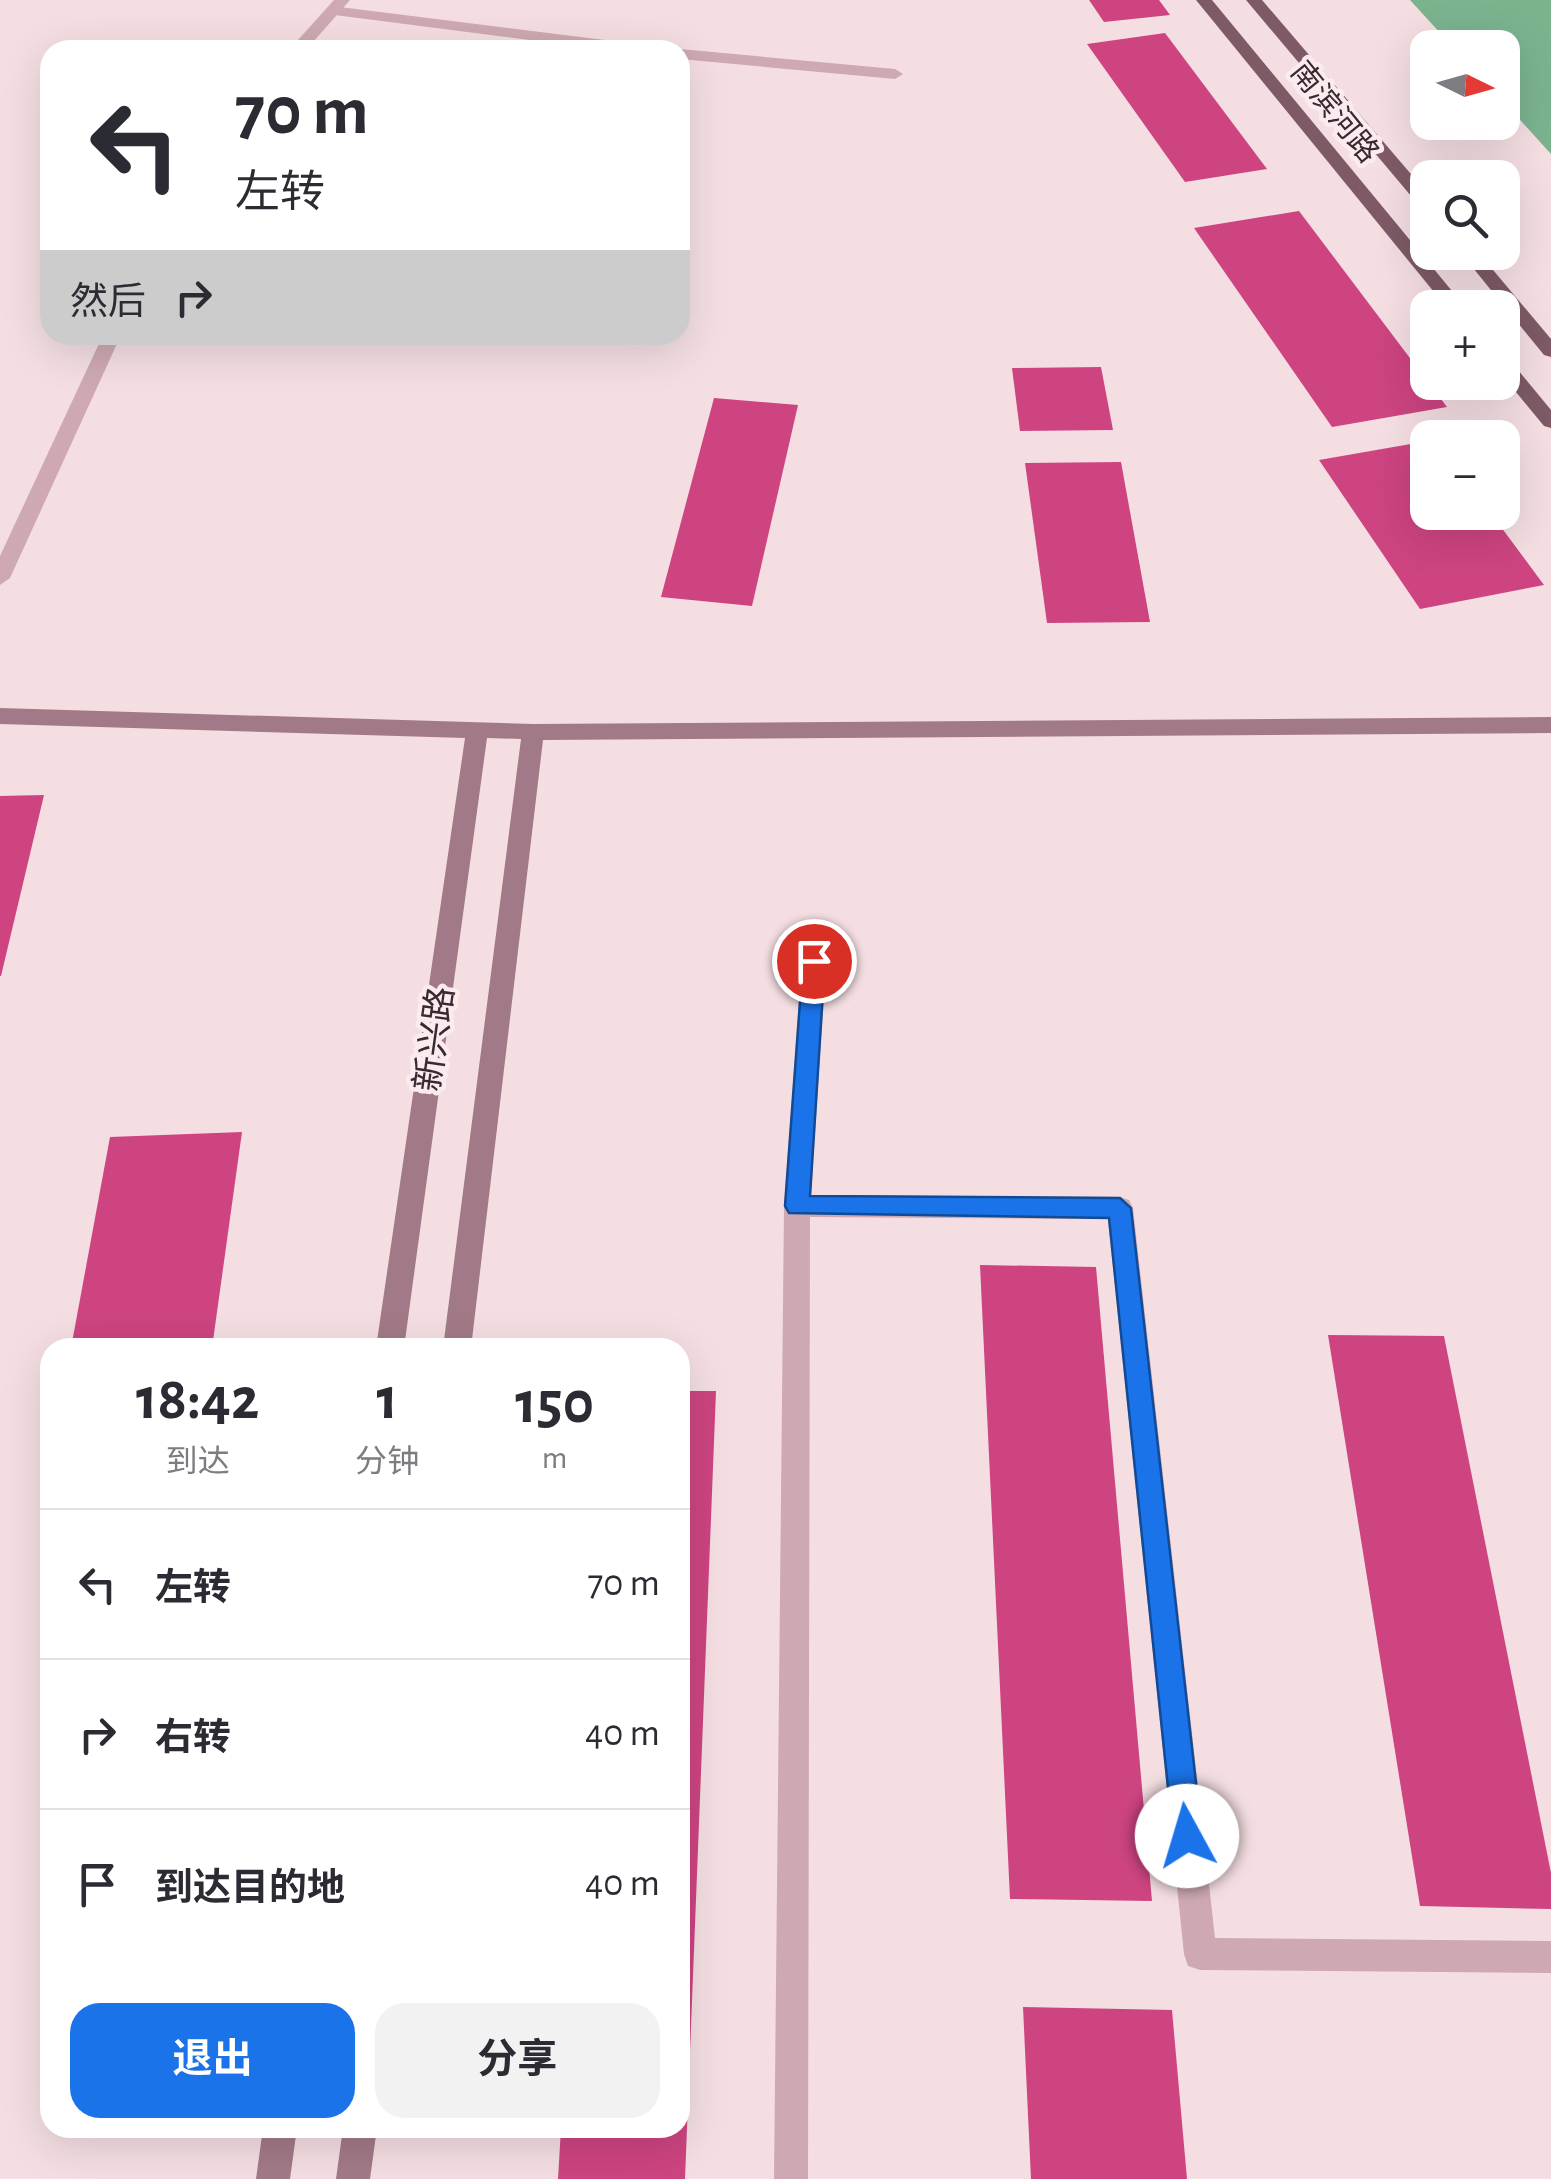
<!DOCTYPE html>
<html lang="zh">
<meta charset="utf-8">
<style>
:root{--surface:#fff;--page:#f2f2f3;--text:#2b2b33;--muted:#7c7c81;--line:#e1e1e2;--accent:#1a73e8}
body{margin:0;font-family:"Alegreya Sans","Noto Sans SC",sans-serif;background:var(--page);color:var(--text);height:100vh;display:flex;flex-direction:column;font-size:38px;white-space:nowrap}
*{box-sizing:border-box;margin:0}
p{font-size:32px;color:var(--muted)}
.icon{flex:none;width:55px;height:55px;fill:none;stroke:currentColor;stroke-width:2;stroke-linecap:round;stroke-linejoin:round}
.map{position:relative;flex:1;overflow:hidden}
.details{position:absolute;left:40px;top:1338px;width:650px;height:800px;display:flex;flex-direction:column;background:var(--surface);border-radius:30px;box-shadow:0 10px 40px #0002}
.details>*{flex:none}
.hud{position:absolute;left:40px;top:40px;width:650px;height:305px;border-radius:30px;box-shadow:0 10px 40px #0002;background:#fff;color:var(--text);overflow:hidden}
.needle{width:65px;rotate:95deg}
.tools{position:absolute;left:1410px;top:30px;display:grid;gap:20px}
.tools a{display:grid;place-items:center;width:110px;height:110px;border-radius:20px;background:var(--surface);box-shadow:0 10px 40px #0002;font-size:50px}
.pin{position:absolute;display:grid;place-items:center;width:85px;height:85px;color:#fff;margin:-42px;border:5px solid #fff;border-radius:50%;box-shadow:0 2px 10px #0007}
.me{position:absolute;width:110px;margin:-55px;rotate:354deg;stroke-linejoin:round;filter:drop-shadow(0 0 8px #0008)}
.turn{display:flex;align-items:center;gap:35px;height:210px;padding:0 30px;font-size:45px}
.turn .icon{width:130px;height:130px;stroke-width:2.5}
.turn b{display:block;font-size:70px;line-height:85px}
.then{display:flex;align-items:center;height:95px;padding:0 30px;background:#0003;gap:20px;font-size:38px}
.eta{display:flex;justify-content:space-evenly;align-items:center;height:170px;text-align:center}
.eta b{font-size:60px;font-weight:700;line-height:70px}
.action{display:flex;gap:20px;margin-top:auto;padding:20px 30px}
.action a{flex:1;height:115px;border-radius:30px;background:var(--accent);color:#fff;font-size:40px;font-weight:700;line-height:115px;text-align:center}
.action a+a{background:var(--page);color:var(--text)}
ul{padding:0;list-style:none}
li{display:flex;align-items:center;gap:30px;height:150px;padding:0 30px;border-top:2px solid var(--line)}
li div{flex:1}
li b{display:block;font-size:38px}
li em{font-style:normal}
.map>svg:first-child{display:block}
.water{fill:#7bb38f}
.building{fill:#cd4481}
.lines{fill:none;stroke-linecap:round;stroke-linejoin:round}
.lane{fill:#cea9b2;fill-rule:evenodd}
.street{fill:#cea9b2;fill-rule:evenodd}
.secondary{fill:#a27a87;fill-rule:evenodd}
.primary{fill:#7d5a66;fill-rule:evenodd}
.route{fill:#1a73e8;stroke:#114b97;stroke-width:2.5}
.labels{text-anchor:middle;stroke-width:9;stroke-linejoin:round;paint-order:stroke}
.far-street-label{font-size:30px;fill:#3a2930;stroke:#fbebee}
.street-label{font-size:35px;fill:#3a2930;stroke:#fbebee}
</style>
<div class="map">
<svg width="1551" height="2179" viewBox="0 0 1551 2179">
<rect width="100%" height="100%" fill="#f4dee2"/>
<polygon class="water" points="1410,0 1551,0 1551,154 1503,101 1502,48 1453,47"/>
<g class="building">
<polygon points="1089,0 1159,0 1170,15 1104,22"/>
<polygon points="1165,33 1267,169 1185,182 1087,44"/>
<polygon points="1299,211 1428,382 1447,407 1332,427 1194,228"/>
<polygon points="1101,367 1113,430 1020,431 1012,368"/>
<polygon points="714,398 798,405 752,606 661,597"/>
<polygon points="1428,441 1428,512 1490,512 1544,585 1420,609 1319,460"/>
<polygon points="1121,462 1150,622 1047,623 1025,463"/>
<polygon points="44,795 1,976 0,976 0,796"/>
<polygon points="242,1132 212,1348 71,1348 110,1137"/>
<polygon points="980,1265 1096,1267 1152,1901 1010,1899"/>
<polygon points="1328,1335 1444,1336 1551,1873 1551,1909 1420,1906"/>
<polygon points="680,1391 716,1391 685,2179 558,2179 561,2128 680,2128"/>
<polygon points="1023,2007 1172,2010 1187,2179 1031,2179"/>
</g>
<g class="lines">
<g class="lane">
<polygon points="332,6 645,45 653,50 607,50 327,14 327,8"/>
<polygon points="680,49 895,69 903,74 895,79 680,59"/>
</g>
<g class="street">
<polygon points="334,0 350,0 306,50 289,50"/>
<polygon points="103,335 121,335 10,578 0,585 0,556"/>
<polygon points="814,952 826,961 811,1195 1120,1197 1129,1200 1133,1208 1215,1938 1551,1941 1551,1973 1200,1970 1188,1966 1184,1954 1108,1219 810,1217 808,2179 774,2179 784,1206 802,961"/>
</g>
<g class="secondary">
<polygon points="0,708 533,724 1551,717 1551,733 543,740 471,1348 443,1348 521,739 487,738 404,1348 376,1348 465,738 0,724"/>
<polygon points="263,2128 297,2128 290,2179 256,2179"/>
<polygon points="343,2128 377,2128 370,2179 336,2179"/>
</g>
<g class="primary">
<polygon points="1196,0 1212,0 1466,308 1447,308"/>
<polygon points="1246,0 1262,0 1428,194 1428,210 1422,209"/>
<polygon points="1460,252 1478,252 1551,339 1551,357 1544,355"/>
<polygon points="1502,358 1509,359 1551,410 1551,428 1544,426 1502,375"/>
</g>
</g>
<polygon class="route" points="814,952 825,961 810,1196 1120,1198 1131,1208 1202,1836 1197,1847 1187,1851 1177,1847 1173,1836 1109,1218 789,1213 785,1206 803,961"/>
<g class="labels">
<g class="far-street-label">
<text transform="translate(1335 112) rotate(51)" y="10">南滨河路</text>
</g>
<g class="street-label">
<text transform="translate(434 1039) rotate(-82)" y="12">新兴路</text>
</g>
</g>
</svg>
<div class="tools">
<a><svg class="needle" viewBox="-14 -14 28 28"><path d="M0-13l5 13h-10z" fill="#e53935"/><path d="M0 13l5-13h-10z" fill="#7c7c81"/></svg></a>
<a><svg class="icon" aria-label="search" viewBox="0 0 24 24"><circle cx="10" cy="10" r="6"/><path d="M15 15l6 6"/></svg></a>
<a>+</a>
<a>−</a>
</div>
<div class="pin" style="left:814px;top:961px;background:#d93025"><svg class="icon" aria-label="arrive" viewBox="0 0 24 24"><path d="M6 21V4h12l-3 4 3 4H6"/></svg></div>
<svg class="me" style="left:1187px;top:1836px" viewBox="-20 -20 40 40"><circle r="19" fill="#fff"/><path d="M0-13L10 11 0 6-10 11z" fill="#1a73e8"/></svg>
<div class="hud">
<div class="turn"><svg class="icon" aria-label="left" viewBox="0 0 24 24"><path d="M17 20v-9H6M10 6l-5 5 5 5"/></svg><div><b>70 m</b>左转</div></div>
<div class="then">然后<svg class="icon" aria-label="right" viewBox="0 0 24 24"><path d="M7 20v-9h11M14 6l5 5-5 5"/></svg></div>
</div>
<section class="details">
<div class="eta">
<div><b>18:42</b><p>到达</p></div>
<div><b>1</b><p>分钟</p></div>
<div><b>150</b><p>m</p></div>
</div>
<ul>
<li><svg class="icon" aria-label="left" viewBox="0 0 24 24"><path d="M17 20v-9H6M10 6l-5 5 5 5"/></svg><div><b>左转</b></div><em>70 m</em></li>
<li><svg class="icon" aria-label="right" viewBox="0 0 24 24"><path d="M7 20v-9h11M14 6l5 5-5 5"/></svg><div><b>右转</b></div><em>40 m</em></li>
<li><svg class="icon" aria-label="arrive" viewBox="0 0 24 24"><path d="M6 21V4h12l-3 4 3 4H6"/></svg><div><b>到达目的地</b></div><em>40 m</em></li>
</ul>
<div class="action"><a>退出</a><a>分享</a></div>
</section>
</div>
